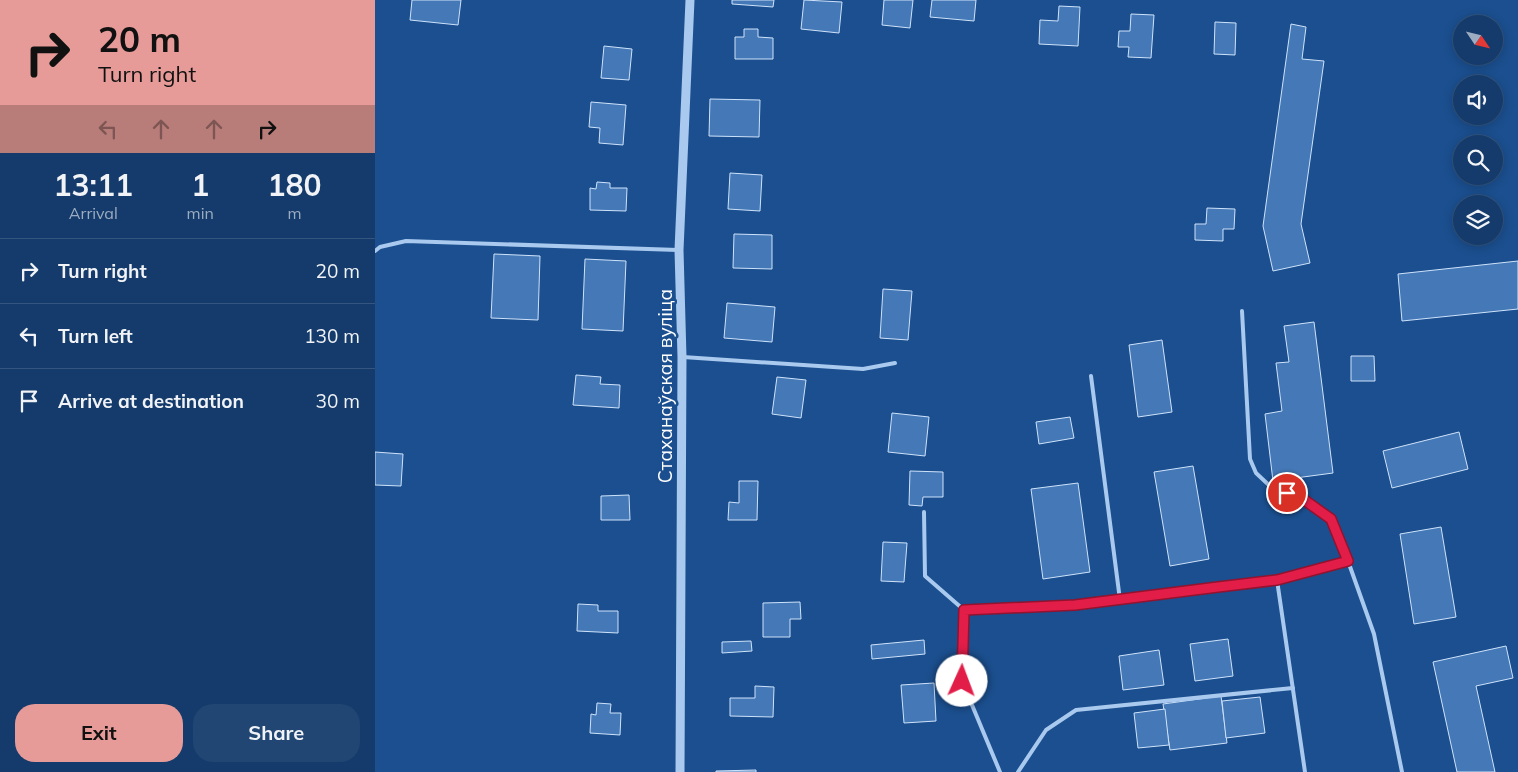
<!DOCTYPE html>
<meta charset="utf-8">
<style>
:root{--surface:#143b6b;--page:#214673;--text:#f1f3f6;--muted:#9dadc1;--line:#33557e;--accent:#e69b98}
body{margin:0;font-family:Mulish,sans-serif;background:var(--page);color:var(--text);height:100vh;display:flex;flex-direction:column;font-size:19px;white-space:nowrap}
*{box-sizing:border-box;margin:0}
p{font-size:16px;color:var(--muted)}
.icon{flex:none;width:28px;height:28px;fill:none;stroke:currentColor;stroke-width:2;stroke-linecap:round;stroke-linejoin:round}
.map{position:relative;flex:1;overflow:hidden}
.side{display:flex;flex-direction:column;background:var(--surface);width:375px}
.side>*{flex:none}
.hud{background:#e69b98;color:#111;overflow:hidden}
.needle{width:32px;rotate:125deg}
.buttons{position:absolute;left:1078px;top:15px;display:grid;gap:10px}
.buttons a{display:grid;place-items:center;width:50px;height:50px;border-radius:50%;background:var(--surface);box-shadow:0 2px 12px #0003,0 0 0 1px var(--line);font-size:25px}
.pin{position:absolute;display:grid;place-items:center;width:42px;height:42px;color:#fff;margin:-21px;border:2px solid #fff;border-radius:50%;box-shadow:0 1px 5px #0007}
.me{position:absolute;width:55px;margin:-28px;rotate:2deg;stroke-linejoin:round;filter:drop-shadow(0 0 4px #0008)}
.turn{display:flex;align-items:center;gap:18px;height:105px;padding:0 15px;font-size:22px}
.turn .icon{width:65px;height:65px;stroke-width:2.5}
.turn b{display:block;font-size:35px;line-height:42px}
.lanes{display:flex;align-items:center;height:48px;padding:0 15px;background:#0003;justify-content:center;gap:25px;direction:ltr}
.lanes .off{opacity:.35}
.eta{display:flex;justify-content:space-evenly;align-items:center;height:85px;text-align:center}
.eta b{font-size:30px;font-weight:700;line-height:35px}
.cta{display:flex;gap:10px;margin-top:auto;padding:10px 15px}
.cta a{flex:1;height:58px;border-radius:20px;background:var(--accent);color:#111;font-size:20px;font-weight:700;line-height:58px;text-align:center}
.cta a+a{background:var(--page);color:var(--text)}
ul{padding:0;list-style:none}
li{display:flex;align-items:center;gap:15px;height:65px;padding:0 15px;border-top:1px solid var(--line)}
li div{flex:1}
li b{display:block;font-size:19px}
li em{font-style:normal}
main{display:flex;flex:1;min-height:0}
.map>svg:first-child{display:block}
.building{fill:#4478b7;stroke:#cfe3fa}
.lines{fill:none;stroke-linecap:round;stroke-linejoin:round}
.service{stroke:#a9c9ee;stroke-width:4}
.tertiary{stroke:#a9c9ee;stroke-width:9}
.route-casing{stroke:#92132f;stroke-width:12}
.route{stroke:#e11d48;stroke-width:9}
.labels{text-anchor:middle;stroke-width:5;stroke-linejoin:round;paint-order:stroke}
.street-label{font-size:19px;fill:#fff;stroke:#1b4f8f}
</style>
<main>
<section class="side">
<div class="hud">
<div class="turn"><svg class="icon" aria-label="right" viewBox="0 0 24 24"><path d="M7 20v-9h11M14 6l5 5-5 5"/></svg><div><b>20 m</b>Turn right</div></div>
<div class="lanes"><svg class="icon off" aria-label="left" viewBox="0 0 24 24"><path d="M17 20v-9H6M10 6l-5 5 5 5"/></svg><svg class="icon off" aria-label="ahead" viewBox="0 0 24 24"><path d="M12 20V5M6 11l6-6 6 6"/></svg><svg class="icon off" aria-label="ahead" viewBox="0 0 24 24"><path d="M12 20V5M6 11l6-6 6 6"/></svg><svg class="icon" aria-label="right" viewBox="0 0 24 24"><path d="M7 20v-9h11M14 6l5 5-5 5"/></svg></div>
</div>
<div class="eta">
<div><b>13:11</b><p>Arrival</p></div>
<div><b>1</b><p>min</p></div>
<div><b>180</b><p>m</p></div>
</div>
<ul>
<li><svg class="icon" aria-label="right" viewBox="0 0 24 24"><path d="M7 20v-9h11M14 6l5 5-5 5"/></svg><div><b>Turn right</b></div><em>20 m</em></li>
<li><svg class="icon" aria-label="left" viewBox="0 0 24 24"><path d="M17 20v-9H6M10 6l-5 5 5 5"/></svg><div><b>Turn left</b></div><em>130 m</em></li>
<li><svg class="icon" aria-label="arrive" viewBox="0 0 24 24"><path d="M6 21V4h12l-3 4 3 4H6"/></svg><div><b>Arrive at destination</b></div><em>30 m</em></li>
</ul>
<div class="cta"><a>Exit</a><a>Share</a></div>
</section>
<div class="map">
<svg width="1143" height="772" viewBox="0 0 1143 772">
<rect width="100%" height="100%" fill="#1b4f8f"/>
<g class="building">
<polygon points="37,0 86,0 83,25 35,20"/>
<polygon points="357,0 399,0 398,7 357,4"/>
<polygon points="429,0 467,2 464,33 426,29"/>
<polygon points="509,0 538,0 535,28 507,25"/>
<polygon points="557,0 601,0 599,21 555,17"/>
<polygon points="684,6 705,7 703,46 664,44 665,20 683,21"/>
<polygon points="756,14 779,15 776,58 753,57 754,47 743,47 744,31 755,31"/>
<polygon points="840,22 861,23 860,55 839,54"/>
<polygon points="916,24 931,27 927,59 949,61 926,224 935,263 898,271 888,226"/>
<polygon points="369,29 383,29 383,37 398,38 398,59 360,59 360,37 369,37"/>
<polygon points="229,46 257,49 254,80 226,78"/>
<polygon points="335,99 385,100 384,137 334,136"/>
<polygon points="216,102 251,105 248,145 224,143 225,128 214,127"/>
<polygon points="355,173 387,175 385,211 353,209"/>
<polygon points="222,182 235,183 235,188 252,188 251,211 215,210 215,188 221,189"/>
<polygon points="832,208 860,209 859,229 848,229 848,241 820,240 820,224 831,224"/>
<polygon points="359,234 397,235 397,269 358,268"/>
<polygon points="119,254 165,256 163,320 116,318"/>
<polygon points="210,259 251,261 248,331 207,329"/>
<polygon points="1143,261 1143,309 1027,321 1023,274"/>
<polygon points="508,289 537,291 533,340 505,338"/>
<polygon points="352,303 400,307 397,342 349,338"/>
<polygon points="939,322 958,473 898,481 890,414 907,411 901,363 914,362 909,326"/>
<polygon points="787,340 797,412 763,417 754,345"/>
<polygon points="976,356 999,356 1000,381 976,381"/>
<polygon points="201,375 226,377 225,384 245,385 244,408 198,405"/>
<polygon points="402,377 431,380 426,418 397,414"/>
<polygon points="517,413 554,417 550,456 513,452"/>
<polygon points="695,417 699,438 664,444 661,422"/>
<polygon points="1084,432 1093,469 1017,488 1008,451"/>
<polygon points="0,452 28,454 26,486 0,485"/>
<polygon points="818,466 834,559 795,566 779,472"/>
<polygon points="535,471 568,472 568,497 548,497 547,506 534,505"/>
<polygon points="364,481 383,481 382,520 353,520 354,502 364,503"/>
<polygon points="703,483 715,572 668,579 656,489"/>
<polygon points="254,495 255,520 226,520 226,496"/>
<polygon points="1066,527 1081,617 1039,624 1025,534"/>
<polygon points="508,542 532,543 529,582 506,581"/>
<polygon points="425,602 426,619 415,619 415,637 388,637 388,603"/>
<polygon points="203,604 223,605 223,611 243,611 243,633 202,631"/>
<polygon points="853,639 858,676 820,681 815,644"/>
<polygon points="549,640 550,654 497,659 496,645"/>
<polygon points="376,641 377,651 347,653 347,642"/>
<polygon points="1131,646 1138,678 1101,686 1120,772 1082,772 1058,662"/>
<polygon points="784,650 789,685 748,690 744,656"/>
<polygon points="559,683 561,721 529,723 526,685"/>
<polygon points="380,686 399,687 398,717 355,716 355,698 380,698"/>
<polygon points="846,696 852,743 795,750 788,704"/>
<polygon points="885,697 890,733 851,738 847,701"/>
<polygon points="222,703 236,704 235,713 246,713 245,735 215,733 216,714 221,715"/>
<polygon points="790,709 794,745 763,748 759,713"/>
<polygon points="381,770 381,772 341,772 341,771"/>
</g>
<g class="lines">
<g class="service">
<polyline points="0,251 5,247 31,241 303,250"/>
<polyline points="867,311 875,459 881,473 896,487 928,499 956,519 973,561"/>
<polyline points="308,357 488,369 520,363"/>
<polyline points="716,376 745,600"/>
<polyline points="549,512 550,576 589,610"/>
<polyline points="902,580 973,561 999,634 1027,772"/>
<polyline points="625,772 587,681 589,610 700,605 902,580 930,772"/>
<polyline points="643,772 671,730 701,710 918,688"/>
</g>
<polyline class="tertiary" points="305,772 307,357 304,250 315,0"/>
</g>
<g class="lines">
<defs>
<polyline id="route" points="587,681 589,610 700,605 843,587 902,580 973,561 956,519 928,499 912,493"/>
</defs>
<use href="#route" class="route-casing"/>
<use href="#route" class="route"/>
</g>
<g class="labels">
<g class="street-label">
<text transform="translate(290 386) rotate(-90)" y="7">Стаханаўская вуліца</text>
</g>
</g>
</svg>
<div class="buttons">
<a><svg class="needle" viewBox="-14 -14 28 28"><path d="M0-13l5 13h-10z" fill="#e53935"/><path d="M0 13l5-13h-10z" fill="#9dadc1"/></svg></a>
<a><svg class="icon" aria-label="sound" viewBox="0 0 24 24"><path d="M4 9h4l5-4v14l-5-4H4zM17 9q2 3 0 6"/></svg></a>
<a><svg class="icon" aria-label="search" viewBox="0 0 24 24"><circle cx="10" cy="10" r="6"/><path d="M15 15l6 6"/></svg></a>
<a><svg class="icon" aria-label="layers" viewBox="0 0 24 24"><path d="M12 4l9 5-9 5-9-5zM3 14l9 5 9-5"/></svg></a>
</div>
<div class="pin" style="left:912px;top:493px;background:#d93025"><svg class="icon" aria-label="arrive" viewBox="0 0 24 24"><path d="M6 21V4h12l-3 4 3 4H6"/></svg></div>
<svg class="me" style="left:587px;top:681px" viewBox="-20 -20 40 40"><circle r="19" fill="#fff"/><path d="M0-13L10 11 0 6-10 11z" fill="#e11d48"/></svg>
</div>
</main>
